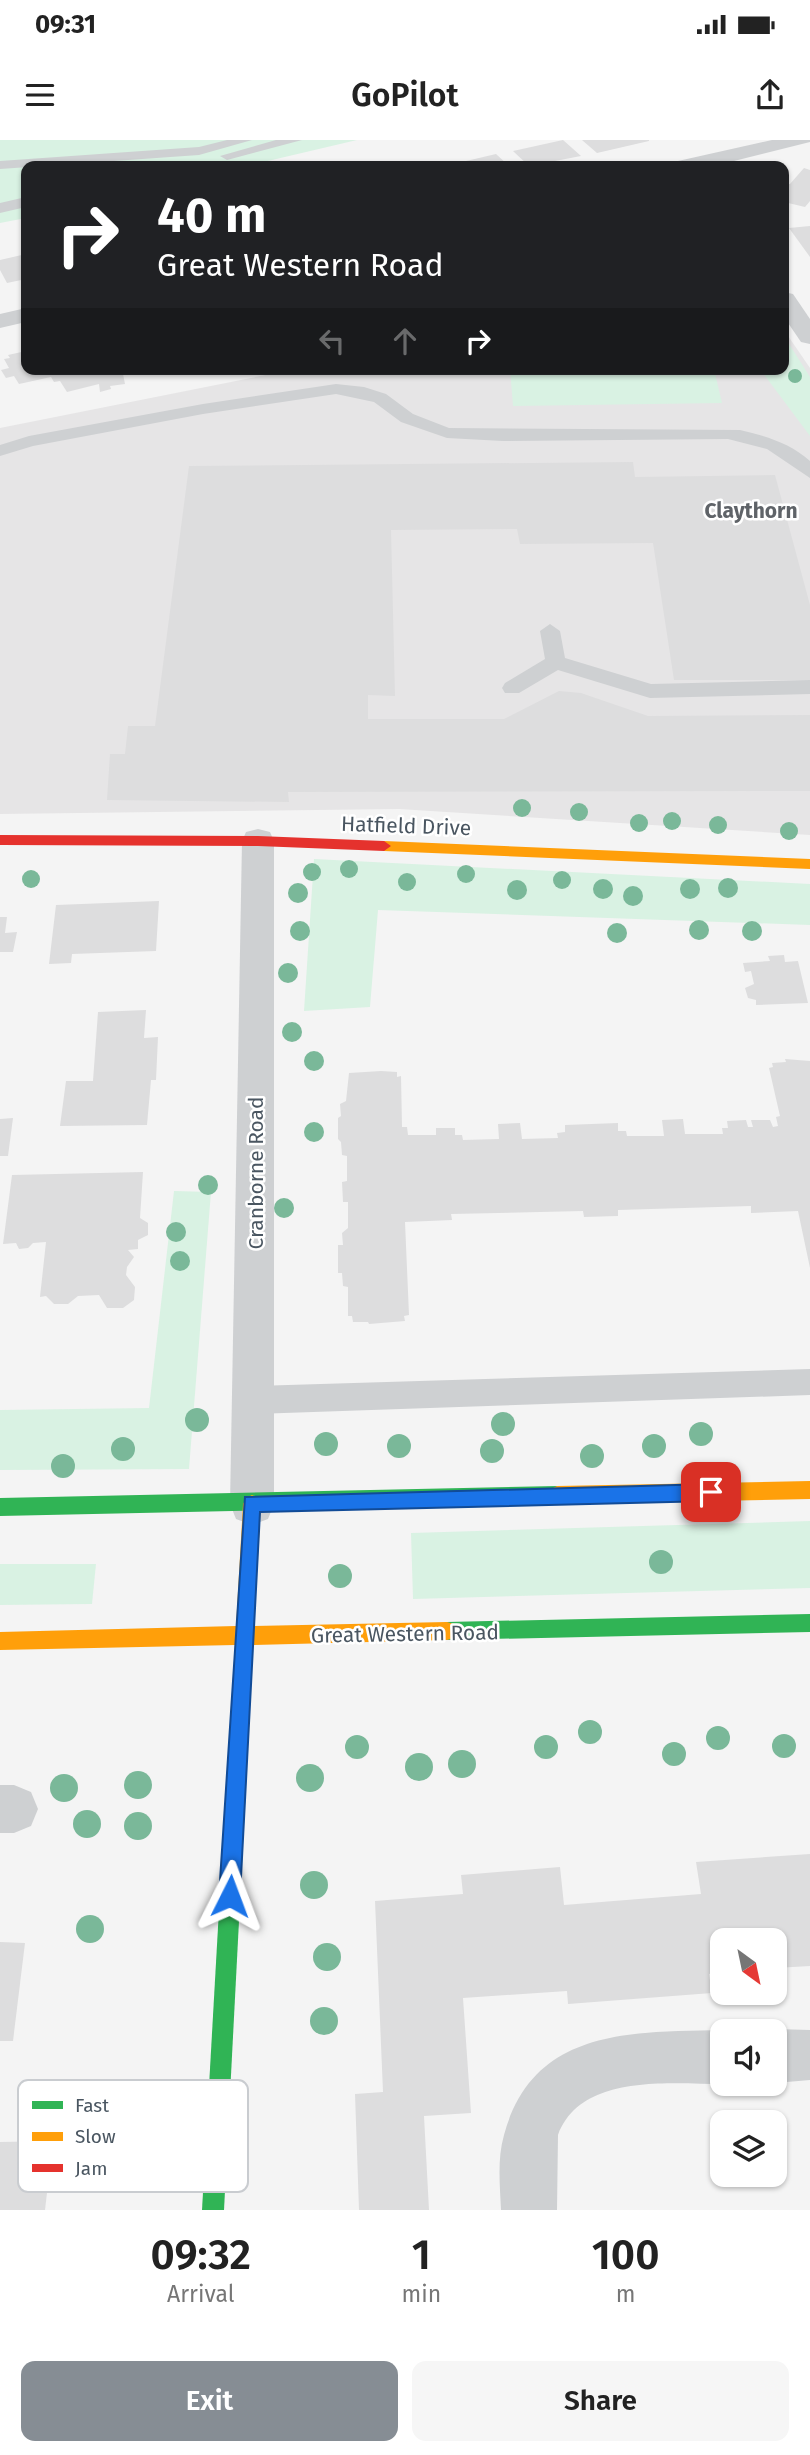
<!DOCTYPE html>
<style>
:root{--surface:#fff;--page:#f6f6f6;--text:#222;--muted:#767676;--accent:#868d94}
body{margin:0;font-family:"Fira Sans",sans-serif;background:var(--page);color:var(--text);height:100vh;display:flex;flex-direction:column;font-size:26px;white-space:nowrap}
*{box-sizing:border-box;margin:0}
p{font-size:23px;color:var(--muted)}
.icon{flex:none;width:38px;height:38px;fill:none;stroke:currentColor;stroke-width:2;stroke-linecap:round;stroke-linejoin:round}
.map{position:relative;height:2070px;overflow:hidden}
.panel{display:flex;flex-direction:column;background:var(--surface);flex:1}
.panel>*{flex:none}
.banner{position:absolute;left:21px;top:21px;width:768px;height:214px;border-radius:14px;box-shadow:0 2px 5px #0004;background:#202124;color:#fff;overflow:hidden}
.needle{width:46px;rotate:147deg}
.fabs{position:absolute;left:710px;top:1788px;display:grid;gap:14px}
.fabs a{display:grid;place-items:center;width:77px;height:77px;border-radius:14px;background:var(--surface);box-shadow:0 2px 5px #0004;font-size:35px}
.pin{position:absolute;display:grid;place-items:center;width:60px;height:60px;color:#fff;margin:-30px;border-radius:14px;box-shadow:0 4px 10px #0006}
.me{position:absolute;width:77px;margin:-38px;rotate:3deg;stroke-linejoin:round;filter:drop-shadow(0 0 5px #0008)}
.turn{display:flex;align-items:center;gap:24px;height:147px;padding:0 21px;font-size:32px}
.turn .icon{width:91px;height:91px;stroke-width:2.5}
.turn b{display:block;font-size:49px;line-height:60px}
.lanes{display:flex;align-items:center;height:66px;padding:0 21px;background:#0003;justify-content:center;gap:35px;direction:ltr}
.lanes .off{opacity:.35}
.eta{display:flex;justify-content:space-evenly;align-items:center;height:119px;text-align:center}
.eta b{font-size:42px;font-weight:600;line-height:49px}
.cta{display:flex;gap:14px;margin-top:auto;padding:14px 21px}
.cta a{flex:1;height:80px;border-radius:14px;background:var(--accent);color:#fff;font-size:28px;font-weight:600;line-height:80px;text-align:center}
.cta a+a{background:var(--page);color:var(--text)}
.status{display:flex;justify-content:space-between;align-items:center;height:49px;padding:0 35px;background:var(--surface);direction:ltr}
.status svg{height:19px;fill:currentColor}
header{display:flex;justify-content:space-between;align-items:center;height:91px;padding:0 21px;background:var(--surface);font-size:32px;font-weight:600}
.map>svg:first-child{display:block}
.education{fill:#e6e5e6}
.green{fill:#d9f2e3}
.building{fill:#ddddde}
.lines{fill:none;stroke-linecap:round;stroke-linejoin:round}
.lane{fill:#ced0d2;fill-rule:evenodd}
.street{fill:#ced0d2;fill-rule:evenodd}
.fast{fill:#30b455;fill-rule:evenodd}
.slow{fill:#ff9f0a;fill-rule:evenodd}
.jam{fill:#e5322d;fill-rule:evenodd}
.tree{fill:#7ab899}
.route{fill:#1a73e8;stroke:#114b97;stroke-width:2}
.labels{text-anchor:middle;stroke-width:5;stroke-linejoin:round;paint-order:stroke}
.far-quarter-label{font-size:21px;font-weight:bold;fill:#5f6368;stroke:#fff}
.street-label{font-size:21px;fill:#4a5661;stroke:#fff}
.key{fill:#fff;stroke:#c9ccd0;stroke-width:2}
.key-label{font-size:19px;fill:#4a5661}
</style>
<div class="status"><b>09:31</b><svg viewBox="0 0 49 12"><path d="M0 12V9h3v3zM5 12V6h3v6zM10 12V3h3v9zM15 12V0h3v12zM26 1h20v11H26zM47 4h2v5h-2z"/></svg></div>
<header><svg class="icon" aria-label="menu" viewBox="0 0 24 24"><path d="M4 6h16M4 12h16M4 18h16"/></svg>GoPilot<svg class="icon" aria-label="share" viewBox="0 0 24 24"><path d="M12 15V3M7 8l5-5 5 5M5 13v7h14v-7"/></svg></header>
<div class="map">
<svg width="810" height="2070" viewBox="0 0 810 2070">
<rect width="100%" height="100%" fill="#f4f4f4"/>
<polygon class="education" points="784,190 810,228 810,695 399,669 0,674 0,288 296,229 784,229"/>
<g class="green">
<polygon points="0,0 357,0 246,26 26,26 26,78 0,83"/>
<polygon points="784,196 810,237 810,296 760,229 784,229"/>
<polygon points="510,229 714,229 722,263 513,266"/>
<polygon points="314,719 810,744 810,785 378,770 370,867 304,871"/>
<polygon points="174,1051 211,1052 189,1329 0,1330 0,1270 149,1268"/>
<polygon points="810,1381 810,1448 413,1459 411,1393"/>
<polygon points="0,1424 96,1424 92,1464 0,1465"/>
</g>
<g class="building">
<polygon points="563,0 581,16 529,26 513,11"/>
<polygon points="582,0 649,0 649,1 597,13"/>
<polygon points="496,14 509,26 449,26 449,25"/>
<polygon points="804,28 810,30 810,61 805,67 784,62 784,44 790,44"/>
<polygon points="810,86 810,117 789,88"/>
<polygon points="26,114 26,139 7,143 0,130 0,120"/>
<polygon points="26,211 26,229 79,229 81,233 122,229 125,244 110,246 111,249 100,252 99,244 67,252 60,241 54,242 51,237 19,244 14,236 6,238 1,230 9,228 4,219 10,218 8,215"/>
<polygon points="633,322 635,337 775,335 810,465 810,540 674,540 653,403 520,404 517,389 391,390 395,556 368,555 368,579 504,579 559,551 581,553 648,576 810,575 810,651 288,652 289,662 107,660 110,614 125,614 128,586 155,586 189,326"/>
<polygon points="159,761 156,811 72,814 71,823 49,824 56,765"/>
<polygon points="0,777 7,777 5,793 17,792 13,812 0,812"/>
<polygon points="784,815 785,822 798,821 808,863 756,865 756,860 748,858 745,848 754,844 751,831 745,832 743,823 770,821 768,816"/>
<polygon points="146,870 144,898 158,897 156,940 151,940 147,985 60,986 66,941 93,941 98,872"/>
<polygon points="785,919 810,921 810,1128 798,1071 751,1073 751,1066 618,1070 618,1076 584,1077 583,1071 451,1074 452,1080 405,1082 409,1175 404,1176 405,1181 369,1184 368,1182 353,1182 352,1176 348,1176 348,1147 343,1146 342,1133 338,1133 338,1105 343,1105 342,1093 348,1088 348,1062 343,1062 342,1042 347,1041 347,1016 342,1015 341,1002 338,999 338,978 341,976 340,964 346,961 349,933 381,931 397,932 397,937 401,936 402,987 407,987 408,995 436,995 436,988 455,988 455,995 462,995 463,1000 499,999 498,984 520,983 522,999 558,998 557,993 565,992 565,985 618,983 618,991 626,991 627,996 664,996 662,980 683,979 685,994 723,994 722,988 728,988 727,981 746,980 748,987 753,987 751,980 770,980 773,987 778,986 776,977 780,976 769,928 773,927 772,923 786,922"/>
<polygon points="13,978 8,1016 0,1016 0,979"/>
<polygon points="143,1032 140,1078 148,1083 148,1095 138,1100 138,1109 128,1110 134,1117 127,1127 126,1135 135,1147 134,1160 123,1168 107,1168 99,1155 78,1156 68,1164 54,1164 46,1156 40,1157 46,1102 33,1103 28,1108 19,1109 16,1103 3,1104 12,1035"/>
<polygon points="810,1714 810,1826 775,1828 775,1801 723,1801 723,1832 709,1834 712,1853 568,1864 567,1851 463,1858 471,1973 424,1976 429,2070 359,2070 355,1954 383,1952 375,1761 463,1754 461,1735 560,1727 564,1765 701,1754 696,1722"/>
<polygon points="0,1802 25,1803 13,1901 0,1901"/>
<polygon points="53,2001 45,2070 0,2070 0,2002"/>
</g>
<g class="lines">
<g class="lane">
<polygon points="227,0 252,0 199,15 0,29 0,21 199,7"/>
<polygon points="276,0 302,0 227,20 220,16"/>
<polygon points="26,57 26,67 0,73 0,63"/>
<path d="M336,244L364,247L386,254L413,274L449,288L740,290C766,296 790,303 810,321V338L767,309L728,299L503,301L447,298L401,282L374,262L336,254L203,274L33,306L0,316V305L29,296L203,264Z"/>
<polygon points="550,484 560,491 565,518 651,544 810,540 810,554 650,558 558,530 519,553 505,553 502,548 505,543 545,519 540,491"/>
<polygon points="810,1229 810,1255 255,1274 245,1270 241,1260 245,1250 255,1246"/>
</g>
<g class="street">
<polygon points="772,0 810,0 810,2 714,26 675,26 678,21"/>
<polygon points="784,152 793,154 810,179 810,204 801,202 784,177"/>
<polygon points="26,168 26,182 0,188 0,174"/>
<polygon points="258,689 270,692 274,701 274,1364 268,1379 252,1385 236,1379 230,1364 242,701 246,692"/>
<polygon points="0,1645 14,1645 31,1652 38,1669 31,1686 14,1693 0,1693"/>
<polygon points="775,1889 810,1890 810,1940 775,1943 775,1892 770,1892"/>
<path d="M723,1890L726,1892H723V1944C670,1944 581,1933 558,1995L557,2070H501C500,2046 497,2019 504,1995C533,1888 631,1892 723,1890Z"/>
</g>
<g class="fast">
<polygon points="557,1346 563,1349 566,1355 563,1361 557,1364 0,1376 0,1358"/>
<polygon points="810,1474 810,1492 447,1500 440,1498 438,1491 440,1484 447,1482"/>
<polygon points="236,1636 243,1639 246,1646 224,2070 202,2070 226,1646 229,1639"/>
</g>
<g class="slow">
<polygon points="384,701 810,719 810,729 384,711 377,706"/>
<polygon points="810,1341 810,1359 557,1364 551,1361 548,1355 551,1349 557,1346"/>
<polygon points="252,1355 258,1358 261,1364 254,1486 447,1482 454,1484 456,1491 454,1498 447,1500 253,1505 246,1646 243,1653 236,1656 229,1653 226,1646 235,1505 0,1510 0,1492 236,1486 243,1364 246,1358"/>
</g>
<polygon class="jam" points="0,695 258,696 384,701 391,706 384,711 258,706 0,705"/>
</g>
<g class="tree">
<circle cx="795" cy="236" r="7"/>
<circle cx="522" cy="668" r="9"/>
<circle cx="579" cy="672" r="9"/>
<circle cx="672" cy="681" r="9"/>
<circle cx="639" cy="683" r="9"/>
<circle cx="718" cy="685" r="9"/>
<circle cx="789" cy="691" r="9"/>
<circle cx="349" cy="729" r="9"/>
<circle cx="312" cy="732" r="9"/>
<circle cx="466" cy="734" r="9"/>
<circle cx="31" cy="739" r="9"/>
<circle cx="562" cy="740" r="9"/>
<circle cx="407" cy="742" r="9"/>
<circle cx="728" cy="748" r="10"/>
<circle cx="603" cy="749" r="10"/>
<circle cx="690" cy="749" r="10"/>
<circle cx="517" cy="750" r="10"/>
<circle cx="298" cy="753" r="10"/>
<circle cx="633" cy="756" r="10"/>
<circle cx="699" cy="790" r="10"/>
<circle cx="300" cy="791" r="10"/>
<circle cx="752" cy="791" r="10"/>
<circle cx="617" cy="793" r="10"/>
<circle cx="288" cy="833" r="10"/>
<circle cx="292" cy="892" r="10"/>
<circle cx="314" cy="921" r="10"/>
<circle cx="314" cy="992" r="10"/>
<circle cx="208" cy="1045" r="10"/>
<circle cx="284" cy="1068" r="10"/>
<circle cx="176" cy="1092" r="10"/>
<circle cx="180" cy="1121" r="10"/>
<circle cx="197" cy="1280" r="12"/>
<circle cx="503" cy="1284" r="12"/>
<circle cx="701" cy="1294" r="12"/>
<circle cx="326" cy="1304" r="12"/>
<circle cx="399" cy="1306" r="12"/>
<circle cx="654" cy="1306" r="12"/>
<circle cx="123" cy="1309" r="12"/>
<circle cx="492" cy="1311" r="12"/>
<circle cx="592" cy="1316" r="12"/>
<circle cx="63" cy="1326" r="12"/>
<circle cx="661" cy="1422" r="12"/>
<circle cx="340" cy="1436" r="12"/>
<circle cx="590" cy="1592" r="12"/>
<circle cx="718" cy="1598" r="12"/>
<circle cx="784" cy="1606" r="12"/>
<circle cx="357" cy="1607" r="12"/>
<circle cx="546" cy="1607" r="12"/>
<circle cx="674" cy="1614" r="12"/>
<circle cx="462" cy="1624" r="14"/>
<circle cx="419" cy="1627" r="14"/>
<circle cx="310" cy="1638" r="14"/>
<circle cx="138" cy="1645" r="14"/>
<circle cx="64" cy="1648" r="14"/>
<circle cx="87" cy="1684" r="14"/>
<circle cx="138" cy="1686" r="14"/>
<circle cx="314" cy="1745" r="14"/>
<circle cx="90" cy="1789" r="14"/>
<circle cx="327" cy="1817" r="14"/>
<circle cx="324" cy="1881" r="14"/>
</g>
<polygon class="route" points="711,1344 718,1346 720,1352 718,1359 711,1361 260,1372 240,1756 237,1763 230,1766 222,1763 219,1756 245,1357"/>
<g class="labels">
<g class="far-quarter-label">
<text x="751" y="378">Claythorn</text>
</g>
<g class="street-label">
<text transform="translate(406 686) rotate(2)" y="7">Hatfield Drive</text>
<text transform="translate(256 1033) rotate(-90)" y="7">Cranborne Road</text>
<text transform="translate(405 1494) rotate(-1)" y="7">Great Western Road</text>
</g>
</g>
<rect x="18" y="1940" width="230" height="112" rx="10" class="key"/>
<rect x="32" y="1961" width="31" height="8" fill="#30b455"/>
<rect x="32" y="1992" width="31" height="9" fill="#ff9f0a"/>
<rect x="32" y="2024" width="31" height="8" fill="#e5322d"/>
<g class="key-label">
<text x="75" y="1972">Fast</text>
<text x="75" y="2003">Slow</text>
<text x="75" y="2035">Jam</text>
</g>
</svg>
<div class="fabs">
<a><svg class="needle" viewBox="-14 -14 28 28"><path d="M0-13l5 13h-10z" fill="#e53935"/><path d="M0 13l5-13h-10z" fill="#767676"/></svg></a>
<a><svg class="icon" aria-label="sound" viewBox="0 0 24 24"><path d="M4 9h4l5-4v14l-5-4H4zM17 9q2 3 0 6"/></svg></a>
<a><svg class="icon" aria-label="layers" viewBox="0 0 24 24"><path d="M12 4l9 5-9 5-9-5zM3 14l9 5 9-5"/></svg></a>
</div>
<div class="pin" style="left:711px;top:1352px;background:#d93025"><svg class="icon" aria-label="arrive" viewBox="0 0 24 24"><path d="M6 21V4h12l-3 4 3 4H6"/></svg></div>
<svg class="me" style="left:230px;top:1756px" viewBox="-20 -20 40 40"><path d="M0-17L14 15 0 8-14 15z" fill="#1a73e8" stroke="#fff" stroke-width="4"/></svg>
<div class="banner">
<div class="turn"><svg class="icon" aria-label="right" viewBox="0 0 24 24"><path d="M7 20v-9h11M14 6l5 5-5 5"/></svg><div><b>40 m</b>Great Western Road</div></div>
<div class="lanes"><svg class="icon off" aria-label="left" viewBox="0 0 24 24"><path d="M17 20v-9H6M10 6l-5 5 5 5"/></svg><svg class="icon off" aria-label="ahead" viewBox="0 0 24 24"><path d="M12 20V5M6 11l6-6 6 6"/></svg><svg class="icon" aria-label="right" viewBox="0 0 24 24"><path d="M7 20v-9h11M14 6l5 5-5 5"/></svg></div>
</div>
</div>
<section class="panel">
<div class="eta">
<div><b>09:32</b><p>Arrival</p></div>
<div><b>1</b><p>min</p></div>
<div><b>100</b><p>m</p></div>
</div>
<div class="cta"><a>Exit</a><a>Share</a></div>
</section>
